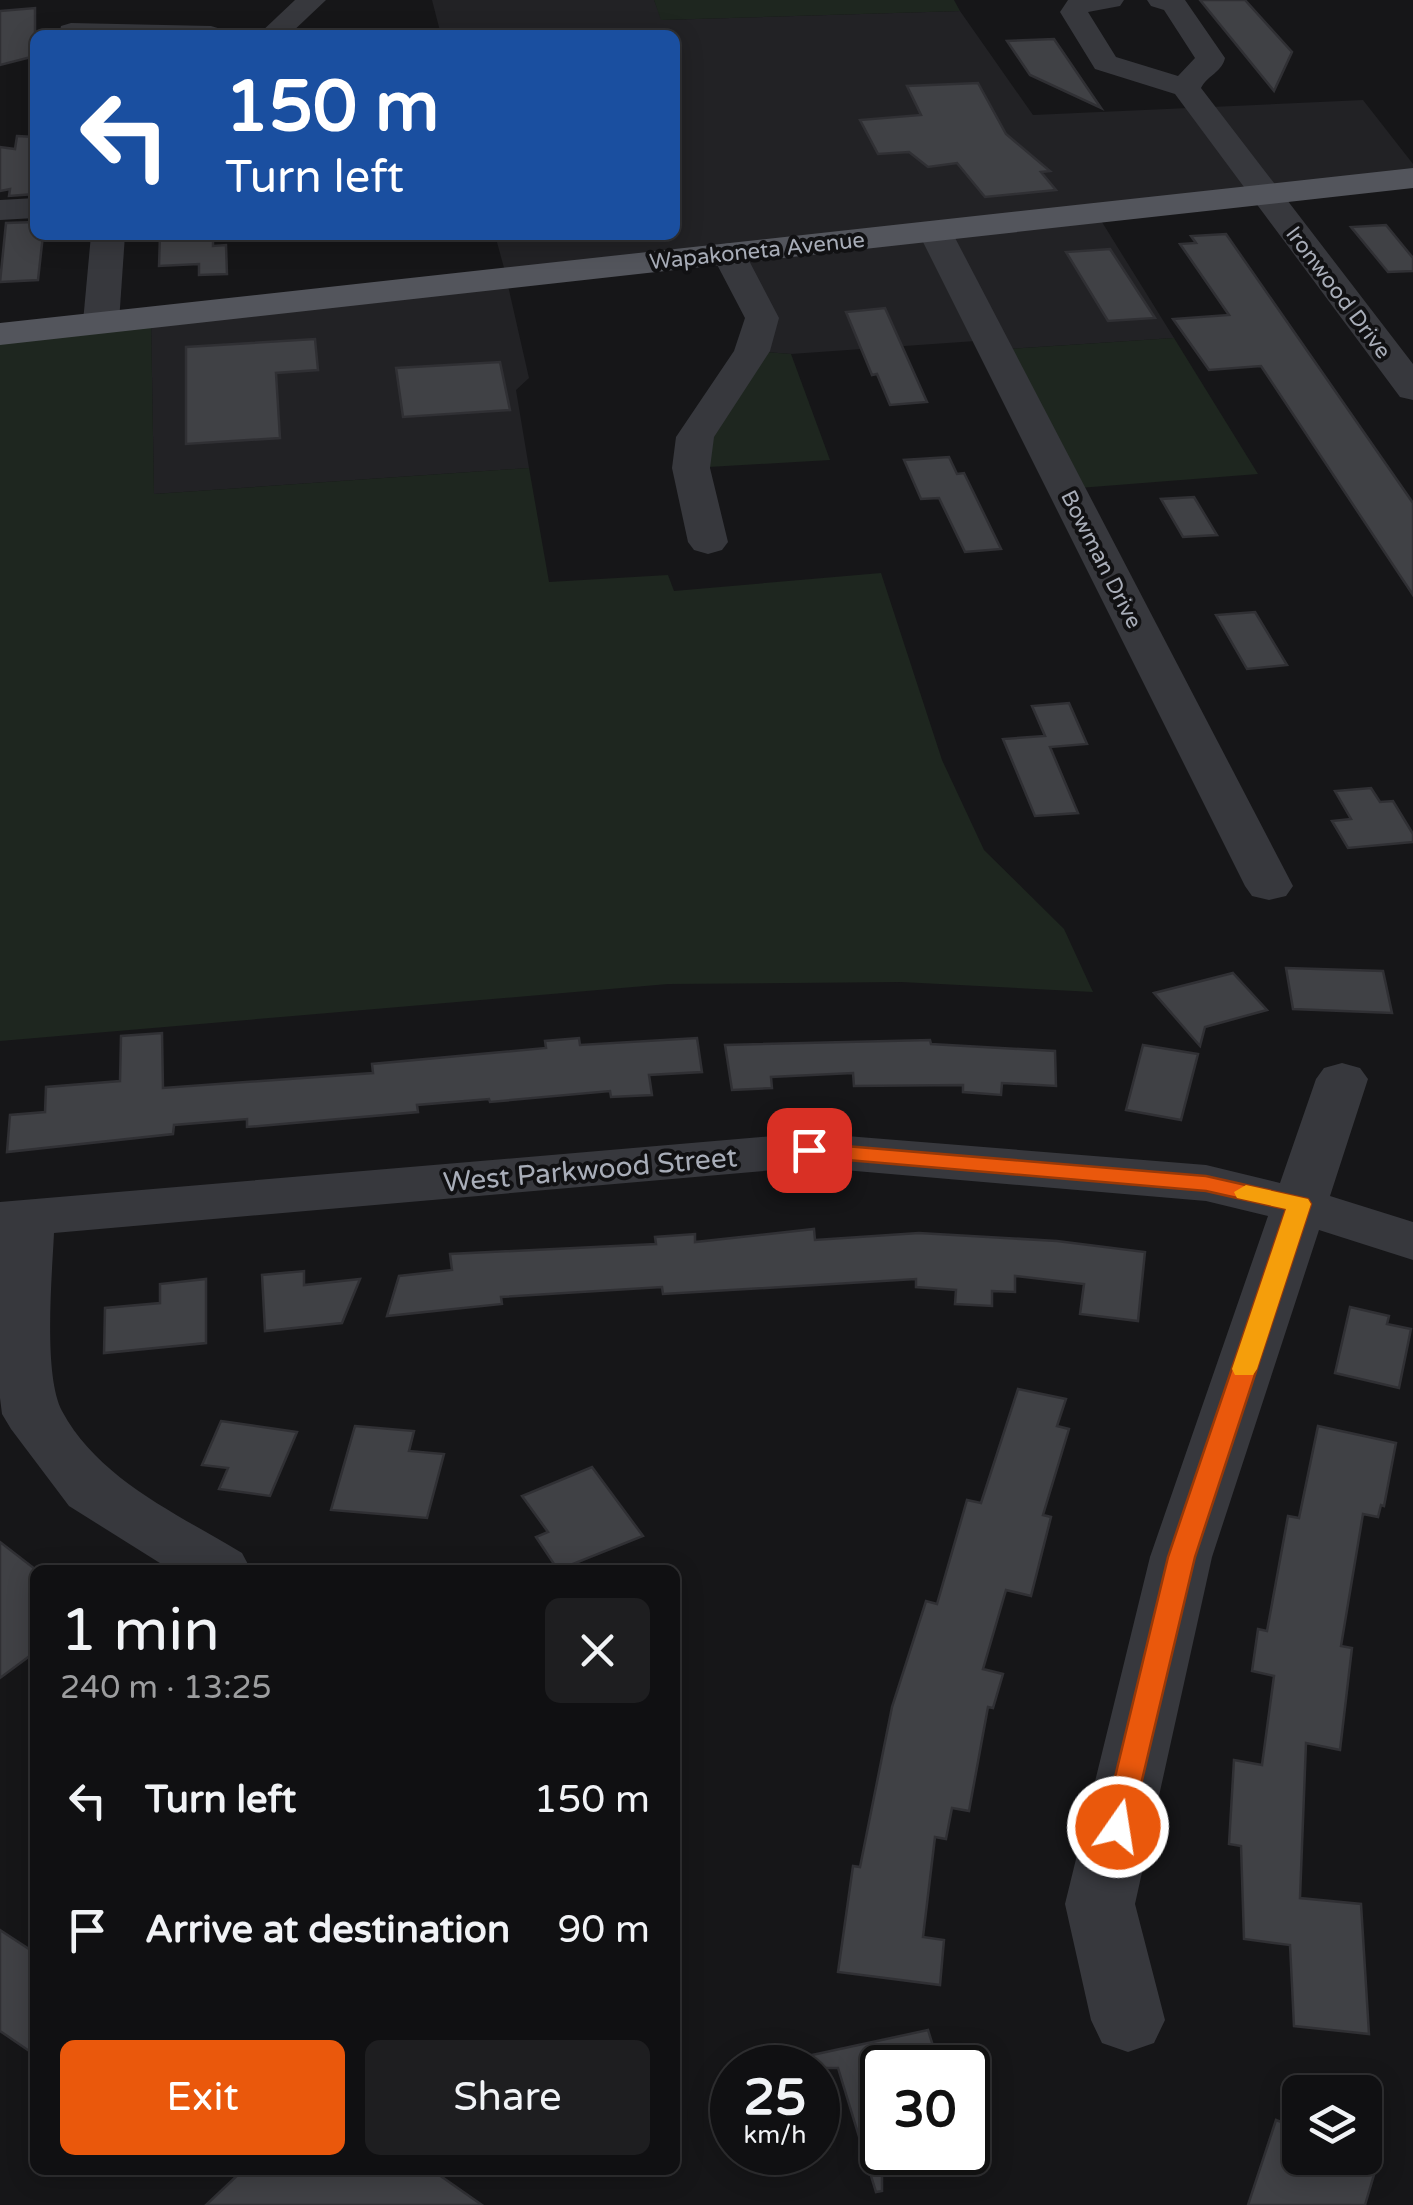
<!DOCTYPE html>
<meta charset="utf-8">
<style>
:root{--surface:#101012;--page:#1e1e20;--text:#f1f3f6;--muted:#9c9d9f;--line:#303032;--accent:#ea580c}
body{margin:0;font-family:"Varela Round",sans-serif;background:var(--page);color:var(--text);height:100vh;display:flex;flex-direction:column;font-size:38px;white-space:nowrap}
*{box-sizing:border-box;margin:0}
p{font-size:32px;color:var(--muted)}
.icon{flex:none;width:55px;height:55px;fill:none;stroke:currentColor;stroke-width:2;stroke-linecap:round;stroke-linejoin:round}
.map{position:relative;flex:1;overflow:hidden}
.panel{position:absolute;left:30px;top:1565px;width:650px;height:610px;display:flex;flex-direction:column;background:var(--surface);border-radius:15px;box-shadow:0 5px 25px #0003,0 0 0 2px var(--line)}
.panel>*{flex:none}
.guide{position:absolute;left:30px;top:30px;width:650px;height:210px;border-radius:15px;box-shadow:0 5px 25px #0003,0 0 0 2px var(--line);background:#1a4fa0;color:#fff;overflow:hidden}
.tools{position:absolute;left:1282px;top:2075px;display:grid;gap:20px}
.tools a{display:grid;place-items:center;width:100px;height:100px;border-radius:15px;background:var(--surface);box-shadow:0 5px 25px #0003,0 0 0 2px var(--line);font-size:50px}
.speed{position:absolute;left:710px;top:2045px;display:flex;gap:20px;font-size:50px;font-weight:700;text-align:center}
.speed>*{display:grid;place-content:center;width:130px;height:130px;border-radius:50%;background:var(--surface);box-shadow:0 5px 25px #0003,0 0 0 2px var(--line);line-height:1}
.speed small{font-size:25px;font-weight:400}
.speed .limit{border:5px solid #111;border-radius:15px;background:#fff;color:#111}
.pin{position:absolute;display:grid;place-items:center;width:85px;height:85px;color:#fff;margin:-42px;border-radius:20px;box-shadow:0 5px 15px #0006}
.me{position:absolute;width:110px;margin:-55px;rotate:13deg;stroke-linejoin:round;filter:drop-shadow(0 0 8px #0008)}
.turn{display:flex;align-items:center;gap:35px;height:210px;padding:0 30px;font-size:45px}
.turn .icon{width:130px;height:130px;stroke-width:2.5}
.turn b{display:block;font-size:70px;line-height:85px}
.round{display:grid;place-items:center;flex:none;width:105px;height:105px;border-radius:15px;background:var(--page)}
.head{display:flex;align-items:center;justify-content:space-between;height:170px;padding:0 30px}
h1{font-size:60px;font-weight:600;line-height:75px}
.cta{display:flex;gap:20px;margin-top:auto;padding:20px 30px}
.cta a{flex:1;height:115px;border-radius:15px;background:var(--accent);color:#fff;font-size:40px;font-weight:600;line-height:115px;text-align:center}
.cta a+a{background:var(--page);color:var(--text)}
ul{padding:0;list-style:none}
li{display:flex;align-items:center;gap:30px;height:130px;padding:0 30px}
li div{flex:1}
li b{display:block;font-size:38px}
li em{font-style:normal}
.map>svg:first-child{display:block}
.built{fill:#222225}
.green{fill:#1e261f}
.building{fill:#404145;stroke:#303034;stroke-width:2.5}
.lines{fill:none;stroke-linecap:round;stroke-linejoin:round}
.minor{fill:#37383d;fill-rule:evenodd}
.major{fill:#53555c;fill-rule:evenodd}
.route{fill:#ea580c;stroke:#983908;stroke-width:2.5}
.slow{fill:#f59e0b}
.labels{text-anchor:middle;stroke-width:8;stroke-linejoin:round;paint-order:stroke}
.far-street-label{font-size:22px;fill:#a8adb8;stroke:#111113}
.street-label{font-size:28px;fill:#a8adb8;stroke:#111113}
</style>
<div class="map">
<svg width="1413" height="2205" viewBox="0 0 1413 2205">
<rect width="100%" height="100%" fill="#161618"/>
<polygon class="built" points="432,0 654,0 662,20 960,11 1033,115 1363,100 1413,164 1413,178 1097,214 1174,338 995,350 990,340 791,354 752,351 762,318 728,253 506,277 529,378 516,390 529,468 154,494 151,317 506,275 495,235 675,235 675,35 441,35"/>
<g class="green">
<polygon points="654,0 954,0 960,11 661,20"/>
<polygon points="151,317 154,494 529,468 549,582 668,575 674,591 881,573 942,760 984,850 1064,929 1093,992 901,982 668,984 0,1041 0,334"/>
<polygon points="1174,338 1258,474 1066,489 995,350"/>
<polygon points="752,351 791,354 830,460 691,468"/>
</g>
<g class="building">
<polygon points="1200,0 1245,0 1292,52 1274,91"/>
<polygon points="35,8 35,56 0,65 0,11"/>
<polygon points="1054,39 1101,108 1030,75 1007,41"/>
<polygon points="978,83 1006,134 1050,171 1041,172 1056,190 985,197 957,163 928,167 909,152 878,154 860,120 921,115 907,86"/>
<polygon points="17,136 35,137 35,194 9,196 10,189 0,191 0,147 15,149"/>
<polygon points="35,222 35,235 43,235 38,280 0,282 6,223"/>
<polygon points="1386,225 1413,258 1413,271 1388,272 1351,227"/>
<polygon points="1226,234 1413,503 1413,595 1261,366 1209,370 1173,319 1229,315 1180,244 1196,243 1191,236"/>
<polygon points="160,235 213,235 213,246 226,245 227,274 199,275 199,264 159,266"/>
<polygon points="1110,249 1155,318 1108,321 1066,252"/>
<polygon points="885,308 927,402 890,405 877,374 872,375 846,312"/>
<polygon points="315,339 318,370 276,373 280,438 186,444 186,347"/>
<polygon points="500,362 510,410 403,417 396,368"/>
<polygon points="949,457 957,474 964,473 1001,549 965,552 939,498 921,499 904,460"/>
<polygon points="1194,497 1217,535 1183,537 1161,499"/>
<polygon points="1255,612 1287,665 1247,669 1216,615"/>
<polygon points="1069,703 1087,744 1050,747 1078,813 1035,816 1003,739 1045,736 1032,706"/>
<polygon points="1371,788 1380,802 1393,801 1413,834 1413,842 1348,848 1332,821 1351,819 1335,791"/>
<polygon points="1286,968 1383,971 1392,1013 1293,1009"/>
<polygon points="1233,973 1267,1010 1205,1027 1200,1046 1154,993"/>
<polygon points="162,1033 163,1088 373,1073 372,1064 546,1048 545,1041 579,1038 580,1045 697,1038 702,1072 649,1075 652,1095 611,1097 610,1091 490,1102 489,1099 417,1105 418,1112 247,1127 247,1119 174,1125 173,1134 7,1152 10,1115 45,1112 46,1087 120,1081 121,1036"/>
<polygon points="930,1040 931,1044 1055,1051 1056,1086 1002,1083 1001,1095 963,1092 963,1085 854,1086 853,1073 771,1077 772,1088 732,1090 725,1045"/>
<polygon points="1143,1045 1198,1054 1181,1120 1126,1110"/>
<polygon points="814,1229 815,1240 919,1233 1057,1241 1145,1252 1138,1321 1080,1314 1084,1284 1015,1276 1015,1292 992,1291 992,1306 955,1304 956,1290 916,1287 916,1279 663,1294 662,1287 501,1297 502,1304 387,1316 399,1276 452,1270 450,1254 656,1244 655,1237 695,1234 695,1242"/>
<polygon points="304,1271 304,1285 360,1279 342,1323 265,1331 262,1275"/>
<polygon points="206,1279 206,1343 104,1353 105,1308 160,1303 160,1284"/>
<polygon points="1350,1307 1389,1316 1387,1324 1411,1329 1399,1388 1335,1373"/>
<polygon points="1018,1389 1066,1399 1057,1426 1069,1429 1043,1515 1051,1517 1031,1596 1006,1590 983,1669 1003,1674 993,1708 988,1707 969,1811 952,1808 946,1839 935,1837 923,1937 944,1940 940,1985 838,1972 853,1866 860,1867 892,1707 926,1601 937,1604 967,1500 981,1503"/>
<polygon points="221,1421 297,1432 270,1496 219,1489 228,1468 202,1465"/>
<polygon points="355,1426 414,1431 409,1451 444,1454 427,1518 331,1510"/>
<polygon points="1318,1426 1396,1443 1384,1506 1381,1505 1378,1517 1363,1514 1341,1646 1352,1648 1340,1750 1306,1743 1300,1898 1361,1904 1369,2034 1294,2026 1290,1945 1244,1939 1241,1846 1229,1844 1234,1760 1262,1765 1274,1676 1252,1671 1258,1629 1267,1631 1288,1516 1299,1518"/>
<polygon points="592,1467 643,1536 558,1570 536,1537 548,1532 522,1496"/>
<polygon points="0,1542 35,1569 35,1652 0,1678"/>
<polygon points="0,1930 35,1953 35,2055 0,2031"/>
<polygon points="928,2030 940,2068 882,2068 882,2191 876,2192 838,2068 814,2068 812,2055"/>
<polygon points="1276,2120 1300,2129 1300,2158 1379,2158 1365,2205 1248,2205"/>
<polygon points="243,2170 432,2170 482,2205 206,2205"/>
</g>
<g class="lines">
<g class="minor">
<polygon points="295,0 326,0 289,35 258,35"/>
<path d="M1068,0H1124L1120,6L1088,12L1116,57L1178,76L1195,58L1164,10L1151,6L1147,0H1185L1225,58C1222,72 1208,75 1201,88L1413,364V400L1400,397L1175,94L1095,69L1060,12Z"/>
<polygon points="71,23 211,26 221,29 225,35 59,35 61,26"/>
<polygon points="35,198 35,218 0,220 0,200"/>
<polygon points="935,222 947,225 952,232 1293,886 1286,896 1269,900 1252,896 1245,886 918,232 923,225"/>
<polygon points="91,235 125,235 119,322 113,329 101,333 89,329 83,322"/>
<polygon points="728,243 740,246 745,253 779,318 770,351 714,437 710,468 728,542 722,550 708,554 694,550 688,542 672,468 676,437 734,351 745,318 711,253 716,246"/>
<path d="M1342,1063L1360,1068L1368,1079L1330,1196L1413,1222V1260L1319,1230L1212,1557L1135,1904L1165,2020L1154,2043L1128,2052L1102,2043L1091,2020L1065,1904L1150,1557L1268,1216L1206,1201L809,1167L54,1233C52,1276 43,1375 62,1411C99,1480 178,1514 242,1553L251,1570H171L69,1506L11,1429L2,1414L0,1398V1202L809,1133L1206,1165L1280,1183L1316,1079L1324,1068Z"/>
</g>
<polygon class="major" points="1413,168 1413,188 0,345 0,323"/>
</g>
<polygon class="route" points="809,1143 1206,1176 1308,1199 1311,1204 1195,1557 1129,1835 1118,1839 1108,1835 1103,1827 1168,1557 1286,1209 1206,1191 801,1156 797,1150 801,1145"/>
<polygon class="slow" points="1246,1185 1308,1199 1311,1204 1257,1369 1253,1375 1235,1375 1232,1369 1286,1209 1237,1198 1234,1192"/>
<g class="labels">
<g class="far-street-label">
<text transform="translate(757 250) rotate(-6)" y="8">Wapakoneta Avenue</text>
<text transform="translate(1339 292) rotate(53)" y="8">Ironwood Drive</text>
<text transform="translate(1102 559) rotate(63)" y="8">Bowman Drive</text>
</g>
<g class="street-label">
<text transform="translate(590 1169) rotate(-5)" y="10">West Parkwood Street</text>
</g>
</g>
</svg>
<div class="tools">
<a><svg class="icon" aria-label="layers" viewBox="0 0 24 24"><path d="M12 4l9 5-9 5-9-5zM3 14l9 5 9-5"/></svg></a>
</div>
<div class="speed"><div>25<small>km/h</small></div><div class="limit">30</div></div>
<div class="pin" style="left:809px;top:1150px;background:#d93025"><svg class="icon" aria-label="arrive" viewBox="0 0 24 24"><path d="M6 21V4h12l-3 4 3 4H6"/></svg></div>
<svg class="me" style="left:1118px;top:1827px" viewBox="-20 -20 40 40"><circle r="17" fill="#ea580c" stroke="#fff" stroke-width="3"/><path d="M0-11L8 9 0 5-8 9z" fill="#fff"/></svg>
<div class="guide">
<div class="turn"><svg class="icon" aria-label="left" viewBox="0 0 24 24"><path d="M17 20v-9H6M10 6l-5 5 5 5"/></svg><div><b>150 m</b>Turn left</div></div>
</div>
<section class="panel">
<div class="head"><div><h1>1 min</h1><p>240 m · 13:25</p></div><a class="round"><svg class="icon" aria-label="close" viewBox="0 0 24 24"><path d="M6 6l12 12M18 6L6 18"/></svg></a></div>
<ul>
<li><svg class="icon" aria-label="left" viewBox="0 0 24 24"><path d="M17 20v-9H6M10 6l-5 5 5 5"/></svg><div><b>Turn left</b></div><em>150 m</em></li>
<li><svg class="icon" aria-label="arrive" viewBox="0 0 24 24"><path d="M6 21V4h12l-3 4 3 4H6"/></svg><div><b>Arrive at destination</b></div><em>90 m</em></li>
</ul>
<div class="cta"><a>Exit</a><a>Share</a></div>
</section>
</div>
